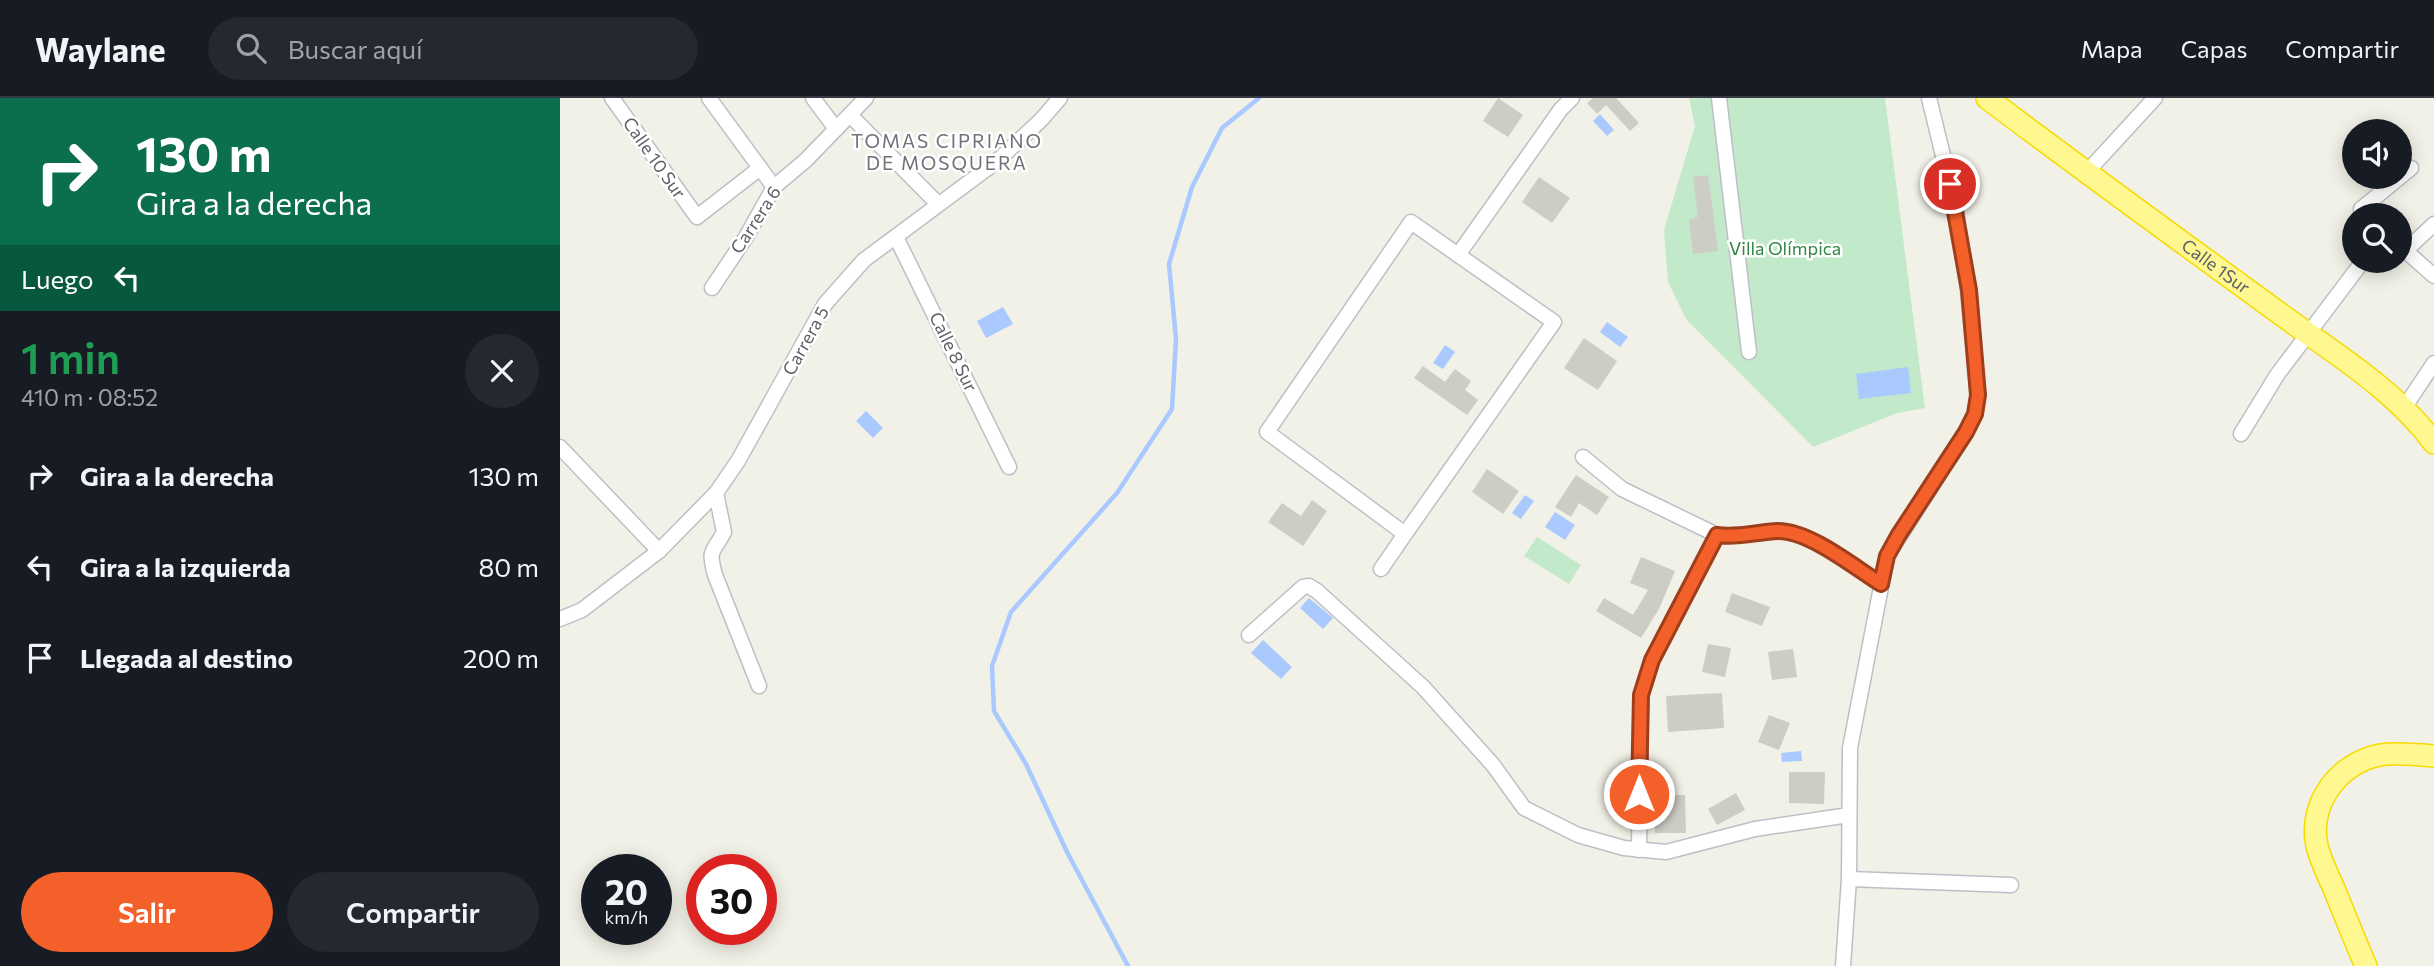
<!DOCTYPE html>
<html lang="es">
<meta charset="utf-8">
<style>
:root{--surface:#171b24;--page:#242831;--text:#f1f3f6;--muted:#9ea1a6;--line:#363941;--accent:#f4602a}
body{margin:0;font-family:Commissioner,sans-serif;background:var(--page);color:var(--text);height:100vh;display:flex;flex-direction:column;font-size:26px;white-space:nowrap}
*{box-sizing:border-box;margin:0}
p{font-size:23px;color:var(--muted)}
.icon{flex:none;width:38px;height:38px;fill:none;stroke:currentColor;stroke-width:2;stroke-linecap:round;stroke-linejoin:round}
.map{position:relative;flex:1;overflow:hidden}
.details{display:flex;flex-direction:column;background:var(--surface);width:560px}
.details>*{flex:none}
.hud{background:#0b6e4f;color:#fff;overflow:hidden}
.tools{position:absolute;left:1782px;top:21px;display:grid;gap:14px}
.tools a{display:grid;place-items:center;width:70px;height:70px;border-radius:50%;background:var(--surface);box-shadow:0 4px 18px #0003;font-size:35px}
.speed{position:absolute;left:21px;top:756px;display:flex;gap:14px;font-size:35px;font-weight:700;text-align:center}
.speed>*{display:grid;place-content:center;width:91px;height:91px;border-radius:50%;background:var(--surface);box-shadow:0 4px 18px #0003;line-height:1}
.speed small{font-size:18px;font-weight:400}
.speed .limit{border:10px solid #d22;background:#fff;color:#111}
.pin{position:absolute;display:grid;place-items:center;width:60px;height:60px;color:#fff;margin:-30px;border:4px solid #fff;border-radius:50%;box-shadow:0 2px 7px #0007}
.me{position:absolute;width:77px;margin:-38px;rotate:0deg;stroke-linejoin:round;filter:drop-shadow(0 0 5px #0008)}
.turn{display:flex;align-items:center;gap:24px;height:147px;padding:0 21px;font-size:32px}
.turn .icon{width:91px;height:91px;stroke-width:2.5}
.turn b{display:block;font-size:49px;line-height:60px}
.then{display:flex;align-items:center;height:66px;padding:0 21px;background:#0003;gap:14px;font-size:26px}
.round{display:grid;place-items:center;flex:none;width:74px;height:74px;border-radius:37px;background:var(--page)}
.overview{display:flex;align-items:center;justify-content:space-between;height:119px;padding:0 21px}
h1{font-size:42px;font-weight:600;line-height:52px;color:#1e9e55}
.primary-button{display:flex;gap:14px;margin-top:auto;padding:14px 21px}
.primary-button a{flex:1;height:80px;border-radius:42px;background:var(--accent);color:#fff;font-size:28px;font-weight:600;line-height:80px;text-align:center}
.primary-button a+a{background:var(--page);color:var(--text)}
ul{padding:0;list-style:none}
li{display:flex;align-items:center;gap:21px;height:91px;padding:0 21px}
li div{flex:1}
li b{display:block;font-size:26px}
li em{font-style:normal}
header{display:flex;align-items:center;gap:42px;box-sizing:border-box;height:98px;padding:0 35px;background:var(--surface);border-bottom:2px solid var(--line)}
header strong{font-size:33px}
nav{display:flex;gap:38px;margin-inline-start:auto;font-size:24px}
.search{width:490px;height:63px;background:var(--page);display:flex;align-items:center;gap:18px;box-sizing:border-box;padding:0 24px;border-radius:38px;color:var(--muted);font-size:26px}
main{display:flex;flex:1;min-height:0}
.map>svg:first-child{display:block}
.green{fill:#c2e9ca}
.water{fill:#a9c9ff}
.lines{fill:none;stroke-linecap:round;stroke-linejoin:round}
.stream{stroke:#a9c9ff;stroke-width:4.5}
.building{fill:#cecdc5}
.minor-casing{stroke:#bebfc6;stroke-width:17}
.highway-casing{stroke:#f8da00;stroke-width:24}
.minor{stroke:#fff;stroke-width:14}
.highway{stroke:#fff890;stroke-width:21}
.route-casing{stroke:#9f3e1b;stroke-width:18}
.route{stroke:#f4602a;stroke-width:12}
.labels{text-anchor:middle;stroke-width:5;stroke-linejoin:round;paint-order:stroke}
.street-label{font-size:18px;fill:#5e6068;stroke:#fff}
.park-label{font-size:18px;fill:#308544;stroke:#fff}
.neighbourhood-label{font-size:19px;letter-spacing:2px;fill:#6f727a;stroke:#fff}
</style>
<header>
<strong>Waylane</strong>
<div class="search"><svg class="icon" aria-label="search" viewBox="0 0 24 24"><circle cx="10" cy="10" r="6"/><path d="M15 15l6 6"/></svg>Buscar aquí</div>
<nav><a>Mapa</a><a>Capas</a><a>Compartir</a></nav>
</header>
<main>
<section class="details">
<div class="hud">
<div class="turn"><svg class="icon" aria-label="right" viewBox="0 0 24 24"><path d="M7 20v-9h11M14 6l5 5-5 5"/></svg><div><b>130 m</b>Gira a la derecha</div></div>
<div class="then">Luego<svg class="icon" aria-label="left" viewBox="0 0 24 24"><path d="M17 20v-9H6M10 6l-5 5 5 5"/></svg></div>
</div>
<div class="overview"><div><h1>1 min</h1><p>410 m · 08:52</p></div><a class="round"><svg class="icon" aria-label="close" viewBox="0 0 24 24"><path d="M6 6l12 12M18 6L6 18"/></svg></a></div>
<ul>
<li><svg class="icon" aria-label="right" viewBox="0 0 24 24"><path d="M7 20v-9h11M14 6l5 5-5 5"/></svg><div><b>Gira a la derecha</b></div><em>130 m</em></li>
<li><svg class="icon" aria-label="left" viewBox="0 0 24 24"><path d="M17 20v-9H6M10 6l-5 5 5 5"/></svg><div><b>Gira a la izquierda</b></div><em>80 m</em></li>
<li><svg class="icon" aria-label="arrive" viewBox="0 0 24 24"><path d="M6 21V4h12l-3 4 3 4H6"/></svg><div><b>Llegada al destino</b></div><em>200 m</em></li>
</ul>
<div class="primary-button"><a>Salir</a><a>Compartir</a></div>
</section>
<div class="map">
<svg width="1874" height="868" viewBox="0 0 1874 868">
<rect width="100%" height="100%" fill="#f1f1e7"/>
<g class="green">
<polygon points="1129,0 1325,0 1365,310 1337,315 1253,349 1126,221 1108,184 1104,132 1135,28"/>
<polygon points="977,439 1021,467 1009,486 964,458"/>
</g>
<g class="water">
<polygon points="1040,16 1054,32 1047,38 1033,23"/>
<polygon points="443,209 453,226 426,240 417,223"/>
<polygon points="1047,224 1068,239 1060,249 1040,234"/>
<polygon points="885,247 895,254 883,271 873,265"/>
<polygon points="1348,269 1351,295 1299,301 1296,276"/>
<polygon points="306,313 323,330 313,340 296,323"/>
<polygon points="965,397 974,403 961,421 952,415"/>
<polygon points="995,414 1015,427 1005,442 985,429"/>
<polygon points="749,500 773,520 763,531 740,510"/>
<polygon points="703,542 732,569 721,581 691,555"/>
<polygon points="1241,653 1242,663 1222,664 1221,655"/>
</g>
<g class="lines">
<polyline class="stream" points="568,868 507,754 466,666 434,613 432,568 451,514 557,395 612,311 616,241 609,166 632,89 662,30 699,0"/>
</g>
<g class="building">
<polygon points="938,0 963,17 948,39 923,23"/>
<polygon points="1033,0 1056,0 1079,25 1070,33 1046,7 1037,16 1027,5"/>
<polygon points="1148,77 1158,153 1133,156 1129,121 1138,119 1133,79"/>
<polygon points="979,79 1010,100 992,125 962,104"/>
<polygon points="1024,240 1057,263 1038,292 1004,270"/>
<polygon points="863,268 885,284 895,271 911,283 905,292 918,302 907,317 854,280"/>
<polygon points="927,371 959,393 943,416 912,394"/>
<polygon points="1016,377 1049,399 1037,417 1019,405 1011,419 995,409"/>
<polygon points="752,402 767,413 743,448 708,424 722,405 741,418"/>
<polygon points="1081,459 1115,473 1099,511 1081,540 1036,513 1044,500 1073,517 1088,492 1070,485"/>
<polygon points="1172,495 1210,509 1202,528 1165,514"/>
<polygon points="1148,546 1171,550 1165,579 1142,574"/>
<polygon points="1233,551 1237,579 1212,582 1208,554"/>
<polygon points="1162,595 1164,630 1108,634 1106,598"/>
<polygon points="1209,617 1230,625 1219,652 1198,644"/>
<polygon points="1229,674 1265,674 1264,706 1229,705"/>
<polygon points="1176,695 1185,712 1157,727 1148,711"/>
<polygon points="1095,697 1125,697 1126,735 1095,735"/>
</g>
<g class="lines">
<defs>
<g id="minor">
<polyline points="52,0 137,119 200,70"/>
<polyline points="149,0 214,89"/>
<polyline points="253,0 276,31"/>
<polyline points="1159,0 1189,254"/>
<polyline points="290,17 378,106"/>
<polyline points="1526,75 1595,0"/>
<polyline points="1807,117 1801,111 1851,70"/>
<polyline points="336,139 449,369"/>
<polyline points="1839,147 1874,178"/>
<polyline points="1845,153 1874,126"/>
<polyline points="898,157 1001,11 1012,0"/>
<polyline points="152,190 186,139 214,89 246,62 306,0"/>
<polyline points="1844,310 1874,265"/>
<polyline points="1681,336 1717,277 1803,163"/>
<polyline points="0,349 99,453"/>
<path d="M1023,359L1062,391L1157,437C1179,440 1197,433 1218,433C1250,433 1294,469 1321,486"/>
<path d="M156,395L164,434C152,457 148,450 155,477L199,588"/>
<polyline points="821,471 845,436 994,224 851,124 707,334 845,436"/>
<polyline points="0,521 22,512 99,453 156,395 178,363 265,206 304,162 436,64 481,22 500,0"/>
<polyline points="689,537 743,489 749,488 757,493 863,589 933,667 964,710 1018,737 1064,750 1106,754 1195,731 1289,717"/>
<polyline points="1079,752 1081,597 1092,562 1157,437"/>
<polyline points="1289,781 1451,787"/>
<polyline points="1283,868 1289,781 1290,650 1327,458 1406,334 1415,316 1418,297 1408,192 1395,107 1369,0"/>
</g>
<g id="highway">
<path id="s1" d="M1427,0C1521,71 1616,140 1711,209C1767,251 1832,288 1874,345"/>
<path d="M1806,868C1795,843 1785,818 1775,793C1769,779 1761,764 1757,748C1748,705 1779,665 1820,657C1837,654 1857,657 1874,658"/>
</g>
</defs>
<use href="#minor" class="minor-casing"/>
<use href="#highway" class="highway-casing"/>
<use href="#minor" class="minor"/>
<use href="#highway" class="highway"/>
</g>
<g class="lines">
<defs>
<path id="route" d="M1079,696L1081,597L1092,562L1157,437C1178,440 1197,434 1218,433C1250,433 1294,469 1321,486L1327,458L1338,438L1406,334L1415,316L1418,297L1409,192L1390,86"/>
</defs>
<use href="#route" class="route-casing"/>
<use href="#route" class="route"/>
</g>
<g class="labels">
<g class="street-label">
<text transform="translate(94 60) rotate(55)" y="6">Calle 10 Sur</text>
<text transform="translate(196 122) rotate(-57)" y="6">Carrera 6</text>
<text dy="6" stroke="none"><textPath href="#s1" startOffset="284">Calle 1Sur</textPath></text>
<text transform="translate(246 243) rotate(-61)" y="6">Carrera 5</text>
<text transform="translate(393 254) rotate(64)" y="6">Calle 8 Sur</text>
</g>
<g class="park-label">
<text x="1225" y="157">Villa Olímpica</text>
</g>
<g class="neighbourhood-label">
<text x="387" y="50">TOMAS CIPRIANO<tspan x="387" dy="22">DE MOSQUERA</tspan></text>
</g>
</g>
</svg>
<div class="tools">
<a><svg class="icon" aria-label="sound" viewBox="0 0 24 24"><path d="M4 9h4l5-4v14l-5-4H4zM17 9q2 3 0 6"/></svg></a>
<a><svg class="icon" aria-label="search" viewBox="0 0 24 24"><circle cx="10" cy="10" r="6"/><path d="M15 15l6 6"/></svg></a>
</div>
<div class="speed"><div>20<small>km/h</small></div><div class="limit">30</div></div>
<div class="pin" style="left:1390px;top:86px;background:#d93025"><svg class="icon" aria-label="arrive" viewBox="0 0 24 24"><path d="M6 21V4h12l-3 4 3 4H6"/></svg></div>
<svg class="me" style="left:1079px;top:696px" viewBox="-20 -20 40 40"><circle r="17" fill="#f4602a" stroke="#fff" stroke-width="3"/><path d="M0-11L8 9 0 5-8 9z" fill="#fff"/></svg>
</div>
</main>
